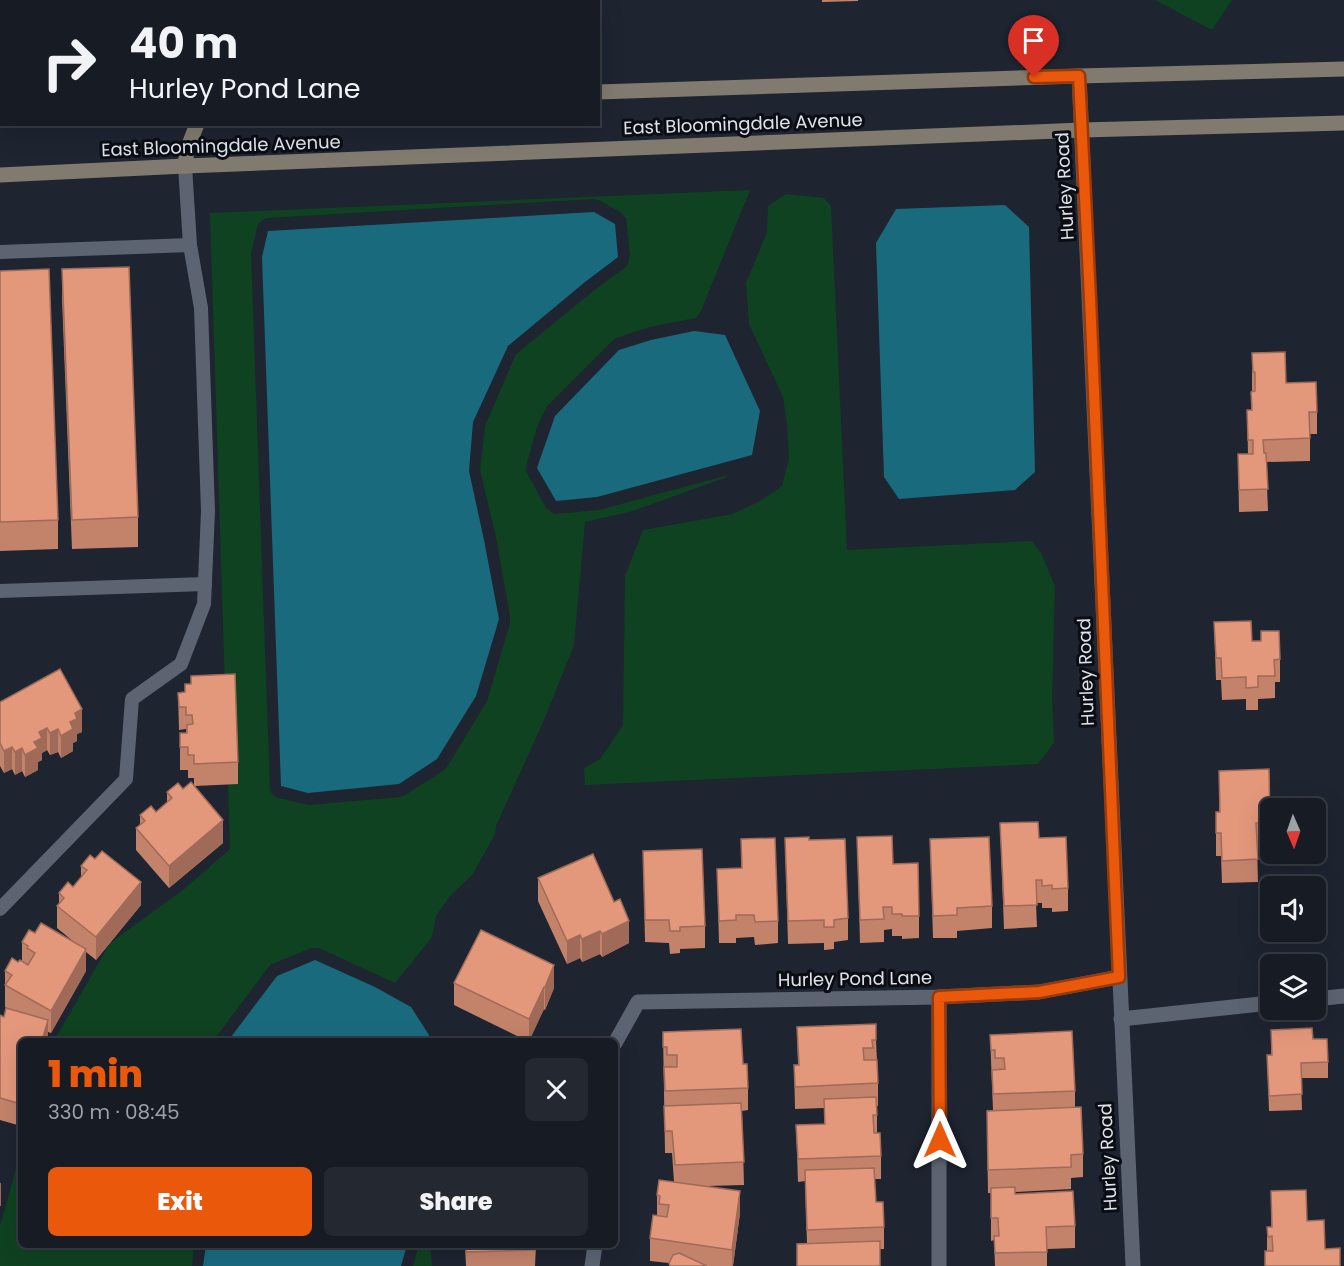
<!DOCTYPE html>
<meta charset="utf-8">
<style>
:root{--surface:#161b24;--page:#232831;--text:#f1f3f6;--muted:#9ea1a6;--line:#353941;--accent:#ea580c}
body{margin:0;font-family:Poppins,sans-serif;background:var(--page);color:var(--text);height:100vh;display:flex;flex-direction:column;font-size:22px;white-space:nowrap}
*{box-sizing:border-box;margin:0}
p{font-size:20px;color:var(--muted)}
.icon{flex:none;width:33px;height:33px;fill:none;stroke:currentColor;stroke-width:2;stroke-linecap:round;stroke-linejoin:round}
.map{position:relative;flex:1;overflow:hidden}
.drawer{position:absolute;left:18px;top:1038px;width:600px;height:210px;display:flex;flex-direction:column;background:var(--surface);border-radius:9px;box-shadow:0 6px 24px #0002,0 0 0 2px var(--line)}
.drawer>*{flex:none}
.guide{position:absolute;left:0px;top:0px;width:600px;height:126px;box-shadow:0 6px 24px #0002,0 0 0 2px var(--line);background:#161b24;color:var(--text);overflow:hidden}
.needle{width:39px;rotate:178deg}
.tools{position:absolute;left:1260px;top:798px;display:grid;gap:12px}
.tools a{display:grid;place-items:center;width:66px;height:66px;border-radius:9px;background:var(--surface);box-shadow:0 6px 24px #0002,0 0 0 2px var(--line);font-size:30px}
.pin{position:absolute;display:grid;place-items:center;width:51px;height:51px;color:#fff;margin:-62px -26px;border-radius:50% 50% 50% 0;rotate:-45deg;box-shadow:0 0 6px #0007}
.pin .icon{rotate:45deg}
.me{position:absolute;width:66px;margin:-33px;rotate:0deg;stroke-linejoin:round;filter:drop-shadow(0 0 4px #0008)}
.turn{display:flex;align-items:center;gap:21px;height:126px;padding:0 30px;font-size:27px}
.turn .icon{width:78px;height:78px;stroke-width:2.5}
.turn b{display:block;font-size:42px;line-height:51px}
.round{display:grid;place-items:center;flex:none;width:63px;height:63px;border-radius:9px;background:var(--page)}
.headline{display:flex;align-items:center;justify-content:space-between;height:102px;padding:0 30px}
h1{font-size:36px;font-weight:800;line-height:45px;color:var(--accent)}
.primary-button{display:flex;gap:12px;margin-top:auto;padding:12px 30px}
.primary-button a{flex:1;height:69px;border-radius:9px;background:var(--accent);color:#fff;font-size:24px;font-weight:800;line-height:69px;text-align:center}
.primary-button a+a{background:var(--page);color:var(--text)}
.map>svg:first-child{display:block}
.green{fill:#0f4221;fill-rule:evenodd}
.water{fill:#1a6a7e}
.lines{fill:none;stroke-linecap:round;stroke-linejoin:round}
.service{stroke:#5c6472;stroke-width:14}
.minor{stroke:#5c6472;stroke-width:15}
.secondary{stroke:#807b6e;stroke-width:15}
.wall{fill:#c3836b}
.shaded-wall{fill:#9f6a57}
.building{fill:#e3987c;stroke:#9f6a57;stroke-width:1.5}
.route-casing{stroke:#983908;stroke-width:15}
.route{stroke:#ea580c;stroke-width:10}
.labels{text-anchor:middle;stroke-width:6;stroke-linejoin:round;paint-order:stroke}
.street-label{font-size:18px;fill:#dee2ea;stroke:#0a0d13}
</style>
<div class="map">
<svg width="1344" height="1266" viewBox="0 0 1344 1266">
<rect width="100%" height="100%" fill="#1e2430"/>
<g class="green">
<polygon points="1155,0 1232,0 1212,30"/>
<path d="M750,190L701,311L696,318L649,327L616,338L612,341L547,406L537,427L527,463L526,471L546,508L554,514L599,510L728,475L724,478L633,511L585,522L574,645L544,720L496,826L495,834L473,874L450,896L436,916L432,937L395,983L319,948H311L270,965L213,1041H54L110,943L183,890L230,849L210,213ZM593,199L599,200L620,212L626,218L630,256L627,266L592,292L516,354L485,426L480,470L496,537L510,616V623L487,701L447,767L443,771L405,795L400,797L309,805L278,798L272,794L270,790L251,254L258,224L264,219L267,218Z"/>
<polygon points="786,194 824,198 831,206 847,550 1032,541 1041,553 1055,586 1052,697 1054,743 1038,764 585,785 584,768 600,759 623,725 625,576 643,530 733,514 762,500 782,486 789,457 787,425 783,397 749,324 746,283 767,232 768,206"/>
<polygon points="21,1150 21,1245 194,1245 192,1266 0,1266 0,1226"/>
<polygon points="419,1245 430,1245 432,1266 413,1266"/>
</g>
<g class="water">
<polygon points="1005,205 1029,227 1035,472 1015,490 899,499 884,477 876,243 896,209"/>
<polygon points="594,212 615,224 618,257 585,282 508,346 473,422 469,471 484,540 499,619 476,696 437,759 399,784 308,793 281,786 262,257 268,231"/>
<polygon points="694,331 725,335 760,411 752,455 597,497 556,501 537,468 555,416 619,350 651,340"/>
<polygon points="315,960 375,987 411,1007 429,1035 428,1041 228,1041 277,976"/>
<polygon points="206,1245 407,1245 401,1266 203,1266"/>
</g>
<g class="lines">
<g class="service">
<polyline points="0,252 190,245"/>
<polyline points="0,591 205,584"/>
<polyline points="0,909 126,779 132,699 181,664 204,604 208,511 201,308 190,245 185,166"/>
</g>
<g class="minor">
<polyline points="462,0 463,2"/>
<polyline points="1079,76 1133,1266"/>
<polyline points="939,997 939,1266"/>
<polyline points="1316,999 1344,996"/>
<polyline points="1121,1019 1270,1003"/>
<polyline points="615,1043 638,1002 939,997 1039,992 1119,977"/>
<polyline points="592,1266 595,1245"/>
</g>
<g class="secondary">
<polyline points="598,92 1079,76 1344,69"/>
<polyline points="0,120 2,120"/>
<polyline points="185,166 187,150 197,124"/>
<polyline points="0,175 185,166 1082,130 1344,123"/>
</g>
</g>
<g class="wall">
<polygon points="0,0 19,0 19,2 2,2 2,6 0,6"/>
<rect x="49" y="0" width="68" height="2"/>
<rect x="161" y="0" width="49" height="2"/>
<rect x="235" y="0" width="55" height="2"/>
<rect x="333" y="0" width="59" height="2"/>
<polygon points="822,0 858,0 858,1 822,2"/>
<polygon points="62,269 138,517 138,547 72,549 62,299"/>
<polygon points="0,271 58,520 58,549 0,551"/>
<polygon points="1252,353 1317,412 1317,434 1310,434 1310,461 1266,462 1268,511 1239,512 1238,454 1248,454 1247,410 1251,410 1251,392 1252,391"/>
<polygon points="1214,622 1252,641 1280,659 1280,682 1275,682 1275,698 1258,699 1258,710 1246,710 1246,699 1222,700 1221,680 1216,680"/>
<polygon points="185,692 238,762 238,784 195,786 223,843 169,888 136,850 136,828 140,825 140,815 156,812 167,802 167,792 194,785 194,778 188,778 188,770 180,770 180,733 186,733 186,729 179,730 178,693"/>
<polygon points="0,702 82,732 77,734 77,741 73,743 73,751 61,758 58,752 50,755 47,750 42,753 42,760 38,762 38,770 25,777 22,771 15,775 12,769 4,773 0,766"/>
<polygon points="1219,771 1270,821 1270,845 1257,846 1258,882 1222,883 1221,856 1216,856 1216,812 1219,812"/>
<polygon points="1000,823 1068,888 1068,911 1052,912 1052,908 1042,908 1042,903 1036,903 1037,927 1004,929"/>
<polygon points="857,837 893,864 919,916 919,938 902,939 902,936 892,936 892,929 884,930 884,942 860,943"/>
<polygon points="785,838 809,840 848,918 848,940 834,942 834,949 824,950 824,943 788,944"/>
<polygon points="741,839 778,921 778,943 755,945 754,937 736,938 736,943 719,943 717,869 741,868"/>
<polygon points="930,839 992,906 992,928 957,931 957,938 933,938"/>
<polygon points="643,851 705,926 705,948 680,949 680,953 670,954 669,943 645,942"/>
<polygon points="81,866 141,905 96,960 86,952 86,971 51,1033 48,1032 48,1041 21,1041 21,1126 0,1120 0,1015 4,1017 10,1009 5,1007 5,971 18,962 22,961 22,942 35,933 74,942 57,928 57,906 59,904 59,893 73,887 81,877"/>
<polygon points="538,878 629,943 602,957 600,954 582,962 580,958 567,964 538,901"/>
<polygon points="481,930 554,988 545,1010 544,1009 530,1039 525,1040 454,1005 454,983"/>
<polygon points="797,1027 876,1040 878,1083 878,1106 877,1106 877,1133 881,1156 881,1179 874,1179 876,1202 884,1227 884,1249 880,1249 880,1266 797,1266 797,1244 807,1243 805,1181 798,1182 796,1125 824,1124 824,1108 795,1109 794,1065 798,1065"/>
<polygon points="1271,1030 1328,1062 1328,1078 1301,1078 1302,1110 1269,1111 1267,1055 1271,1055"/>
<polygon points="663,1032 743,1064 748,1088 748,1110 742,1111 744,1185 707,1186 740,1213 733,1266 669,1266 669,1263 650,1261 650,1238 657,1215 657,1195 674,1182 672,1153 665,1153"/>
<polygon points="990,1035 1075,1091 1075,1107 1083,1154 1083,1177 1071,1178 1071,1189 1015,1192 1015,1194 1075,1226 1075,1248 1047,1249 1047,1266 995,1266 994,1240 991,1241 991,1193 988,1193 987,1133 987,1111 993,1110"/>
<polygon points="1271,1191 1307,1221 1325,1249 1340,1266 1265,1266 1265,1251 1267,1251 1267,1227 1271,1227"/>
<polygon points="465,1245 536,1245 535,1266 466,1266"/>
</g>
<g class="shaded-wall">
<polygon points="82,709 82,732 77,734 77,741 73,743 73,751 61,758 61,736 70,722 75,713"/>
<polygon points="47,728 47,750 42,753 42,760 38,762 38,770 25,777 25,755 34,742 39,732"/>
<polygon points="58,729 58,752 50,755 50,733"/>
<polygon points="12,747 12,769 4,773 4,751"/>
<polygon points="22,748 22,771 15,775 15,752"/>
<polygon points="223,820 223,843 169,888 169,866"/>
<polygon points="141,882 141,905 96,960 96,937"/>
<polygon points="629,921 629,943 602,957 602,934"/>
<polygon points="600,931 600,954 582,962 582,939"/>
<polygon points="580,935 580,958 567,964 567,941"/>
<polygon points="86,949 86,971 51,1033 51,1011"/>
<polygon points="554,965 554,988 545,1010 545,987"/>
<polygon points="544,987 544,1009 529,1041 529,1019"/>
<polygon points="48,1020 48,1041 42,1041"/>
<rect x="0" y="1183" width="1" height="23"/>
<polygon points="740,1191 740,1213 733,1266 732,1266 732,1250"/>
</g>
<g class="building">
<polygon points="50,0 80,0 50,1"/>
<polygon points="129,267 138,517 72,520 62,269"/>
<polygon points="49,269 58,520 0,522 0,271"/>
<polygon points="1285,352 1286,383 1316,382 1317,412 1309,412 1310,438 1263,440 1264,453 1266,453 1268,489 1239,490 1238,454 1253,454 1253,440 1248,440 1247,410 1252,410 1251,392 1255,391 1255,372 1253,372 1252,353"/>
<polygon points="1251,621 1252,641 1261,641 1261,631 1279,631 1280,659 1274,660 1275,676 1258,676 1258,687 1246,688 1246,677 1222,678 1221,658 1216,658 1214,622"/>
<polygon points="60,669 82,709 75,713 77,719 70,722 73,729 61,736 58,729 50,733 47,728 39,732 42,738 34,742 38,748 25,755 22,748 15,752 12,747 4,751 0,743 0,702"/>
<polygon points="235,674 238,762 194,764 194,755 188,755 188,747 180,747 180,733 187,733 187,725 193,724 192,715 186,715 186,707 179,707 178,693 185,692 185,684 191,684 191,676"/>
<polygon points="1269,769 1270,823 1256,823 1258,859 1222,861 1221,833 1216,833 1216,812 1220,812 1219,771"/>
<polygon points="191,782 223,820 169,866 136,828 145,821 140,815 151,806 156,812 172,798 167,792 178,783 183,789"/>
<polygon points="1038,822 1039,838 1066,837 1068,888 1052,889 1052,885 1042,886 1042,880 1036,880 1037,905 1004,906 1000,823"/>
<polygon points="892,836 893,864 918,863 919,916 902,916 902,914 892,914 892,907 883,907 884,919 860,920 857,837"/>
<polygon points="809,837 809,840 845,839 848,918 834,920 834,927 824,927 824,920 788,921 785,838"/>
<polygon points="989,837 992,906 957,908 957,915 933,916 930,839"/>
<polygon points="775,838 778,921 755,922 754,915 736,915 736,920 719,921 717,869 742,868 741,839"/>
<polygon points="702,849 705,926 680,927 680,931 670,931 669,920 645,920 643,851"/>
<polygon points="102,851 141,882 96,937 57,906 64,898 59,893 68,882 73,887 87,870 81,866 90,855 95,859"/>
<polygon points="593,854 614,902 620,899 629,921 602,934 600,931 582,939 580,935 567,941 538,878"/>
<polygon points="41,923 86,949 51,1011 5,985 12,975 5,971 12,958 18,962 20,960 28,965 35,953 27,948 28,946 22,942 29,930 35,933"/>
<polygon points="481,930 554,965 545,987 544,987 529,1019 454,983"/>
<polygon points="6,1008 48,1020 42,1041 21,1041 21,1104 0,1098 0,1015 4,1017"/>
<polygon points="876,1024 876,1040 872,1040 873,1048 863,1048 864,1060 877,1060 878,1083 795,1087 794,1065 799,1065 797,1027"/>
<polygon points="1312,1028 1313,1039 1327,1039 1328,1062 1301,1063 1302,1094 1269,1096 1267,1055 1272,1055 1271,1030"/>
<polygon points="741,1029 743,1064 747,1064 748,1088 665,1091 664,1067 677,1067 677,1055 667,1055 667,1047 663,1047 663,1032"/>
<polygon points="1072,1031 1075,1091 993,1094 992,1070 1005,1069 1004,1058 995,1058 995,1050 991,1050 990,1035"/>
<polygon points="541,1039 541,1041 514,1041 514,1040"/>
<polygon points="876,1097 877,1115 873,1115 874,1133 880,1133 881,1156 798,1159 796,1125 825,1124 824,1099"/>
<polygon points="741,1103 744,1162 675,1165 672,1131 665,1131 664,1106"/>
<polygon points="1081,1107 1083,1154 1071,1155 1071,1167 988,1170 987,1111"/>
<polygon points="874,1168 876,1202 883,1202 884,1227 807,1230 805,1170"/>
<polygon points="659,1180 740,1191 732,1250 650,1238 653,1215 667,1217 669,1205 659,1204 660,1196 657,1195"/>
<polygon points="1015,1187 1015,1194 1073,1191 1075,1226 1046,1227 1047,1252 995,1253 994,1236 999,1236 998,1218 991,1218 991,1188"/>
<polygon points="1306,1190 1307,1221 1324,1220 1325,1249 1340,1248 1340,1266 1265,1266 1265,1251 1273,1251 1272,1236 1268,1237 1267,1227 1272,1227 1271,1191"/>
<polygon points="880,1241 880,1266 797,1266 797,1244"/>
<polygon points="466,1245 535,1245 535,1250 466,1252"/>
<polygon points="679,1253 707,1266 670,1266 669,1263 673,1255"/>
</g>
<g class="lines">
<defs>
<polyline id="route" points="940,1140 939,997 1039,992 1119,977 1090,298 1079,76 1034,77"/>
</defs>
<use href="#route" class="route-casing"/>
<use href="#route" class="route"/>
</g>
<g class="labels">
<g class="street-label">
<text transform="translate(743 124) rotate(-2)" y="6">East Bloomingdale Avenue</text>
<text transform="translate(221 146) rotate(-2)" y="6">East Bloomingdale Avenue</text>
<text transform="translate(1065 186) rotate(-93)" y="6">Hurley Road</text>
<text transform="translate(1086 672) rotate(-92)" y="6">Hurley Road</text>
<text transform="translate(855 979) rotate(-1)" y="6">Hurley Pond Lane</text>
<text transform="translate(1108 1157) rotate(-93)" y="6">Hurley Road</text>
</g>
</g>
</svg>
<div class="tools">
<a><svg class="needle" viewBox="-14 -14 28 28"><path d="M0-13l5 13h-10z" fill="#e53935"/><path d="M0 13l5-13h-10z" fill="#9ea1a6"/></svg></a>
<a><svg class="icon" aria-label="sound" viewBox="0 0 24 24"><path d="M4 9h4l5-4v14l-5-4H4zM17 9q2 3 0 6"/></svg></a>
<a><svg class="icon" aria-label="layers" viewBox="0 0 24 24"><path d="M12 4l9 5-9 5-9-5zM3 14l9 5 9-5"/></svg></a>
</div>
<div class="pin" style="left:1034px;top:77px;background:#d93025"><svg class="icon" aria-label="arrive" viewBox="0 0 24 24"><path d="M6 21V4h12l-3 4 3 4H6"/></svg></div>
<svg class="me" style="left:940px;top:1140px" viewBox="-20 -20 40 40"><path d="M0-17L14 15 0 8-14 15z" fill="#ea580c" stroke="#fff" stroke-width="4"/></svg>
<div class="guide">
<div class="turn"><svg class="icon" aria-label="right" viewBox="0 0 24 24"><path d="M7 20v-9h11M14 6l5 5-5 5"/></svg><div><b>40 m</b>Hurley Pond Lane</div></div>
</div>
<section class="drawer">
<div class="headline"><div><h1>1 min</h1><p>330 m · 08:45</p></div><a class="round"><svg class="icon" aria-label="close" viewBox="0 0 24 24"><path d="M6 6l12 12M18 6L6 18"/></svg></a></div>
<div class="primary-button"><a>Exit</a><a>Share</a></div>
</section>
</div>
